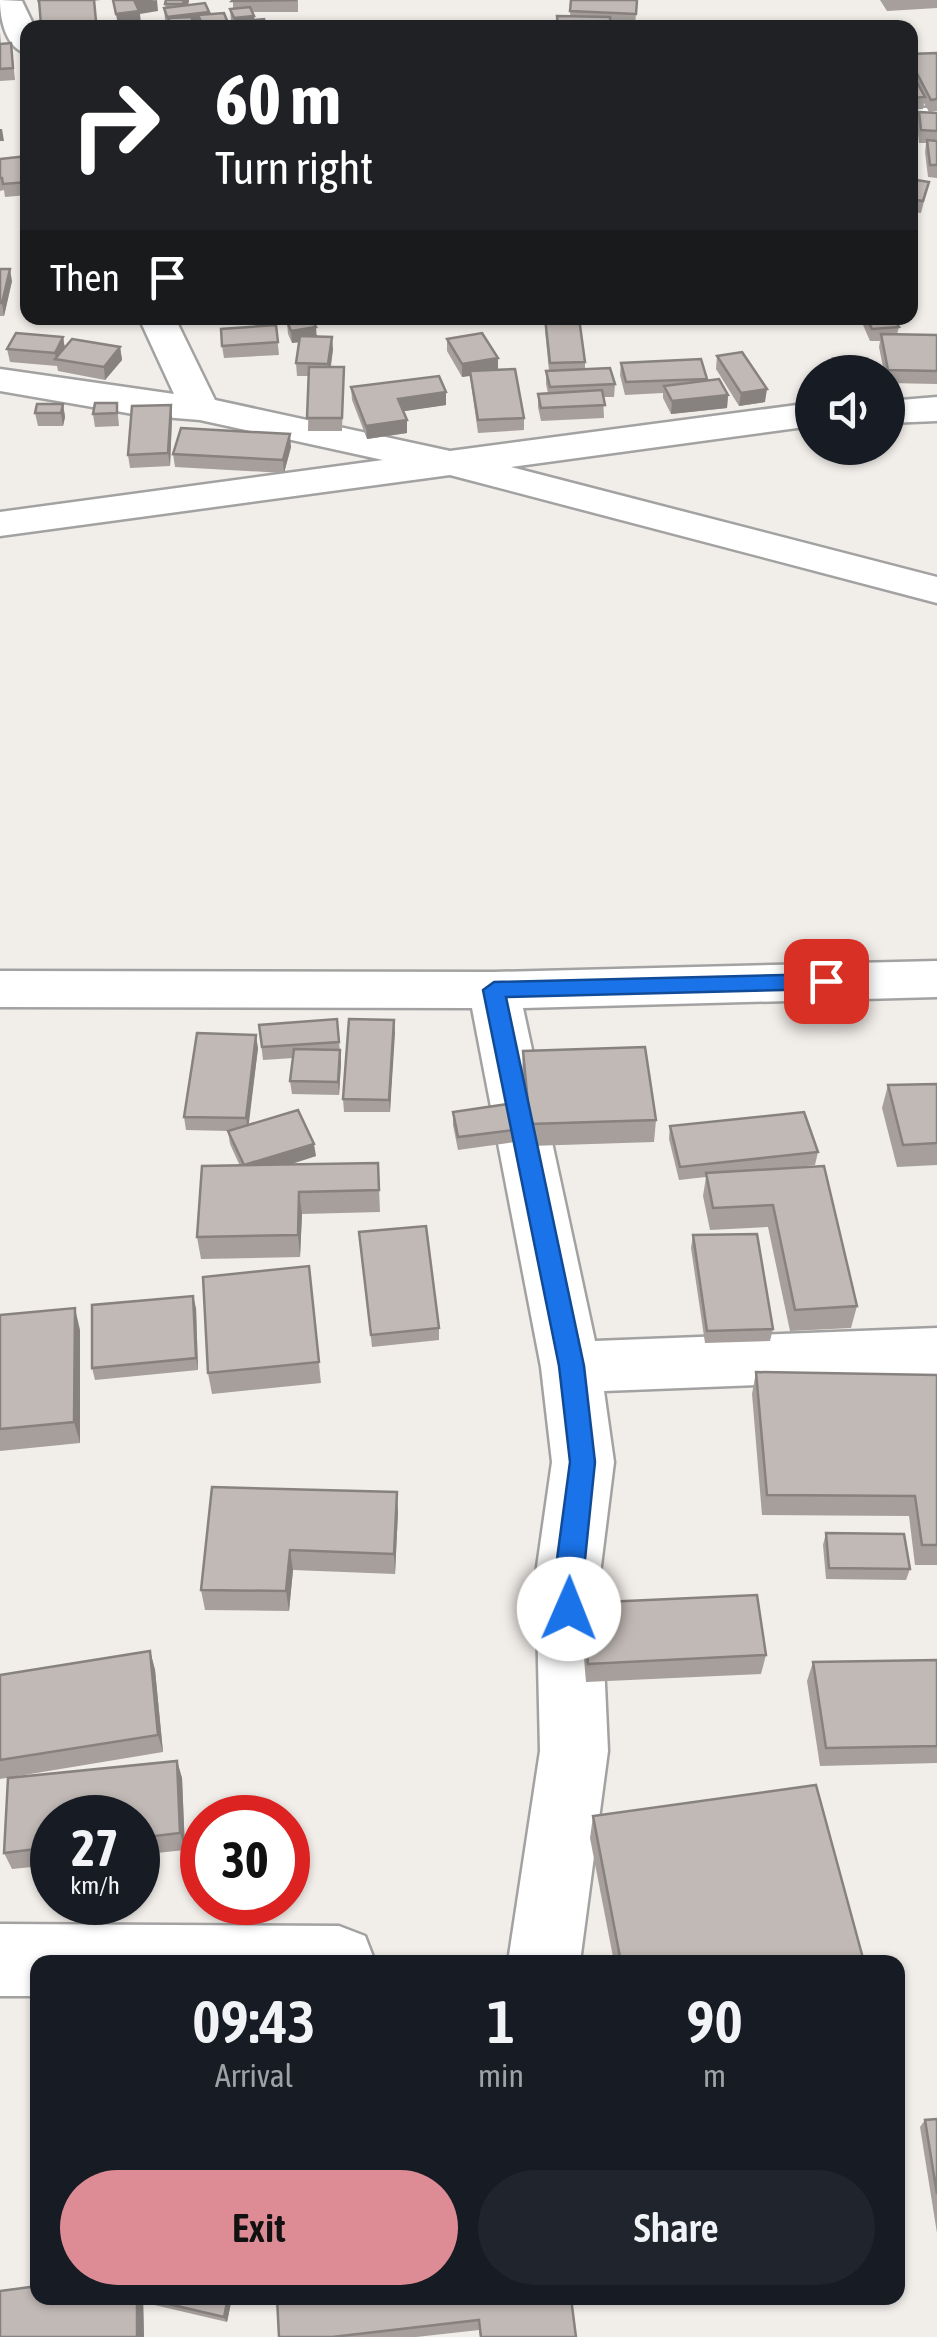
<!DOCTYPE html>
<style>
:root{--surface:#171b24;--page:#20242c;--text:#f1f3f6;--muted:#9ea1a6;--accent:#dd8c95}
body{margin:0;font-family:"Asap Condensed",sans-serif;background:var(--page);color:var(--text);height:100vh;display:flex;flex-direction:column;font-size:38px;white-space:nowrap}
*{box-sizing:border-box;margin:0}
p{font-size:32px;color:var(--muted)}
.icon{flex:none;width:55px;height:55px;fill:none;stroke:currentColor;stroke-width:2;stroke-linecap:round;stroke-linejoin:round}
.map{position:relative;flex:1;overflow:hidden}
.panel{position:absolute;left:30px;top:1955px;width:875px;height:350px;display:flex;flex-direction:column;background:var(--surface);border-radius:20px;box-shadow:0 2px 8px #0004}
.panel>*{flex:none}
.guide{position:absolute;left:20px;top:20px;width:898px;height:305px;border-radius:20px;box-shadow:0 2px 8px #0004;background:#202124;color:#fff;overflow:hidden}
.fabs{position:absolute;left:795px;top:355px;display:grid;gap:20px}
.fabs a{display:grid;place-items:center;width:110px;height:110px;border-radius:50%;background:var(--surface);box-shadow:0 2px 8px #0004;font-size:50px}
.speed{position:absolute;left:30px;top:1795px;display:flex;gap:20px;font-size:50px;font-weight:700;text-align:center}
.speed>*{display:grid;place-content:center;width:130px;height:130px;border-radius:50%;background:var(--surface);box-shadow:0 2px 8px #0004;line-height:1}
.speed small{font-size:25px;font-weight:400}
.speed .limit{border:15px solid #d22;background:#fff;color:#111}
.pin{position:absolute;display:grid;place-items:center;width:85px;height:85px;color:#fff;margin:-42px;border-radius:20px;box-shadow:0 5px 15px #0006}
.me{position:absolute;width:110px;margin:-55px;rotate:1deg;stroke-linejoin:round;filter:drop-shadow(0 0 8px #0008)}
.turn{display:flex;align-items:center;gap:35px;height:210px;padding:0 30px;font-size:45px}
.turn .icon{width:130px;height:130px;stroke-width:2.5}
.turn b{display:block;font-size:70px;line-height:85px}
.then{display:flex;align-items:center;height:95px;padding:0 30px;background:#0003;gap:20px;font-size:38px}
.eta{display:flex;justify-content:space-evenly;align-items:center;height:170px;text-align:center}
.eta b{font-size:60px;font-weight:600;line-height:70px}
.action{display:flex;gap:20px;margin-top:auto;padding:20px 30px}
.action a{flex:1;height:115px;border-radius:60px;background:var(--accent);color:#111;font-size:40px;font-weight:600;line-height:115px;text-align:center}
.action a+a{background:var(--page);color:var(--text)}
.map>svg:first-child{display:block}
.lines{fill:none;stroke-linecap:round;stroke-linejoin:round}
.minor-casing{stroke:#a2a2a2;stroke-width:5}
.minor{fill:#fff;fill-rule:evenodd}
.wall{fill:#a69f9c}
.shaded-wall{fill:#87827f}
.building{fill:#c1b9b5;stroke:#87827f;stroke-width:2.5}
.route{fill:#1a73e8;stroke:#114b97;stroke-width:2.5}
</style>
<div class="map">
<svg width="937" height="2337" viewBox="0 0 937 2337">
<rect width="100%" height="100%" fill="#f1ede9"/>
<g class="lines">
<defs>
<g id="minor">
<path d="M0,0L22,1L35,28H28V54C6,49 0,20 0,0Z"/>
<rect x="910" y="108" width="27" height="20"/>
<polygon points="139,318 175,318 215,400 450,451 812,403 812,426 511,467 937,577 937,603 450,475 0,536 0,512 383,460 200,420 139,415 0,391 0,369 174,394"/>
<polygon points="937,397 937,421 888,423 888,401"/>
<polygon points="937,961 937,997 523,1008 595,1341 937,1328 937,1378 604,1391 614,1462 600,1574 608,1751 580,1962 508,1962 540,1751 536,1574 552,1462 541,1367 472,1008 0,1007 0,971 494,972"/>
<polygon points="0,1924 339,1926 365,1936 375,1962 38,1962 38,1996 0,1996"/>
</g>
</defs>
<use href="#minor" class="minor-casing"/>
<use href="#minor" class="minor"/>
</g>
<g class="wall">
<polygon points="37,0 101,0 94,1 97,28 41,28 39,2 37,2"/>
<polygon points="166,0 188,5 209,14 230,28 168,28 165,20 164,8 165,8"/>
<polygon points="233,0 298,0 298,12 253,12 255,20 268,28 234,28 231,21 230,9 233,9"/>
<polygon points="571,0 637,0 635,26 611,25 611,28 557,28 557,16 570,16"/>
<polygon points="880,0 937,0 937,8 887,11"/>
<polygon points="0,32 1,44 11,43 15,80 0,81"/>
<polygon points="937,53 937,111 929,112 924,103 923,109 910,110 910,54"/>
<polygon points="919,112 937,113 937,178 928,177 925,152 926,143 919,143 917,124"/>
<polygon points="28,156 28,195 5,197 4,190 0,191 0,159"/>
<polygon points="910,179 929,182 921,213 910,212"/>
<polygon points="0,269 12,281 4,316 0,316"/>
<polygon points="272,318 298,318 298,319 333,349 331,367 344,367 342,431 308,431 309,376 297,376 296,363 299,342 292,343 288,334 287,323 275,325"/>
<polygon points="545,318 585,362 585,369 615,384 614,397 603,397 604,418 541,421 538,407 538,394 548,393 546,384 546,371 549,371 545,330"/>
<polygon points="860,318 894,318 899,327 897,334 937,335 937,384 888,383 888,372 884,372 879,347 880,341 870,341"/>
<polygon points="276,325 279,355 224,358 222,346"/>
<polygon points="63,337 65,348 120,347 122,360 105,380 58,371 57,366 10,362 7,349"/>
<polygon points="447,339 498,370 524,418 524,430 478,433 470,376 462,377 447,351"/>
<polygon points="717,356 765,402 739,406 716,369"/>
<polygon points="621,363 707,379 707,381 728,395 727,408 671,414 663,398 663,393 625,395 620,375"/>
<polygon points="351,387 446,405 403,411 407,420 407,433 367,439 352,400"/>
<polygon points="117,403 119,426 95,427 93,414"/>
<polygon points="63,404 65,417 63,426 38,426 35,413"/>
<polygon points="171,405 172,418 170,466 130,468 128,455"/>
<polygon points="291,447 284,473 175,467 173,454"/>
<polygon points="337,1019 341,1063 339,1095 292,1094 290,1081 293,1058 263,1060 259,1025"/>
<polygon points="394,1020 390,1112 344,1112 343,1099"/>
<polygon points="258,1048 248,1125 316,1156 289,1165 378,1163 380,1212 302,1214 300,1257 201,1259 197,1237 240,1166 230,1144 228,1131 230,1131 186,1130 184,1117"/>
<polygon points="523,1051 656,1120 654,1142 530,1146 522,1074"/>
<polygon points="937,1084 937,1165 897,1167 882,1108 888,1085"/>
<polygon points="453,1112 515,1130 515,1142 458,1150 453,1125"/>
<polygon points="670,1126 818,1152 815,1165 771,1170 857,1306 851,1328 790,1331 768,1227 710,1230 703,1196 706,1177 679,1180 669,1139"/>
<polygon points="359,1232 439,1328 439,1340 372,1347"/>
<polygon points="693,1235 773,1329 770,1341 705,1343 691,1248"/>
<polygon points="309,1266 321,1383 212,1394 208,1373"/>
<polygon points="196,1308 198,1370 95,1380 92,1368"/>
<polygon points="0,1315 80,1330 80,1443 0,1451"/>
<polygon points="756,1372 937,1375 937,1565 915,1565 909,1516 762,1515 752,1394"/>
<polygon points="212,1487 398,1512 395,1574 293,1570 289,1611 205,1610 201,1590"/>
<polygon points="826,1533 910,1569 906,1580 826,1579 823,1545"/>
<polygon points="583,1603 766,1655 761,1674 586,1682 581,1623"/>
<polygon points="150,1651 155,1670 163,1752 0,1779 0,1675"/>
<polygon points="937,1660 937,1763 820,1766 807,1681 813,1662"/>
<polygon points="177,1761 182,1778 185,1850 138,1855 138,1818 52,1818 52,1865 12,1869 4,1853 8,1778"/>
<polygon points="593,1816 864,1962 614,1962 590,1838"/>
<polygon points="937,2119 937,2233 920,2127 925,2120"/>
<polygon points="38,2298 232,2298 227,2322 146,2303 143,2298 144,2337 0,2337"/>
<polygon points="571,2298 576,2337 480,2337 479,2330 416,2337 279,2337"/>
</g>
<g class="shaded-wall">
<polygon points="157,0 158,11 140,14 141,23 118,26 116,14 135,2"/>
<polygon points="184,0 189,0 189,2 184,15 209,12 210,24 198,15 199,25 169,26 169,28 167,17 184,15 183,4"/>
<polygon points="254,16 255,27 237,22 238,28 235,28 234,18"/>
<polygon points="0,129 2,129 4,141 0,141"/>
<polygon points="10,269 12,281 4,316 2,303"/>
<polygon points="316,327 317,340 292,343 291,331"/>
<polygon points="63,337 65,350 56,359 55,353"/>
<polygon points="332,337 333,349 329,376 328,364"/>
<polygon points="120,347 122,360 105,380 104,367"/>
<polygon points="498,358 498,371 462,377 462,364"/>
<polygon points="767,389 765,402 739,406 741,393"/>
<polygon points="446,392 446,405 399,412 398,399"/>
<polygon points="728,395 727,408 671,414 672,401"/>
<polygon points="63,404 65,417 63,426 61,413"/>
<polygon points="171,405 172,418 170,466 168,453"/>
<polygon points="407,420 407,433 367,439 366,426"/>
<polygon points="290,434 291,447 284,473 283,460"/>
<polygon points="394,1020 395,1033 390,1112 389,1100"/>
<polygon points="256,1035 258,1048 248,1131 246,1118"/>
<polygon points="340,1050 341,1063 339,1095 338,1082"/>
<polygon points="314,1144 316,1156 246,1178 244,1165"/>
<polygon points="299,1192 302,1214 300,1257 298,1235"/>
<polygon points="193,1296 196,1308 198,1370 196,1358"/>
<polygon points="75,1308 80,1330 80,1443 74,1422"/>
<polygon points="397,1492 398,1512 395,1574 394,1554"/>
<polygon points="290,1550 293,1570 289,1611 286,1591"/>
<polygon points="150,1651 155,1670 163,1752 158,1735"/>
<polygon points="177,1761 182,1778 185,1850 180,1833"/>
<polygon points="137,2298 143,2298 144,2337 137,2337"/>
<polygon points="228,2298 232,2298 227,2322 224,2317"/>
</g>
<g class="building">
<polygon points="39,0 94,0 96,21 41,25"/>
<polygon points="113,0 153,0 135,2 139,11 116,14"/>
<polygon points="166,0 184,0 183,4 165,4"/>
<polygon points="233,0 297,0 232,1"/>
<polygon points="571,0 637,0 636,14 570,11"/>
<polygon points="205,3 209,12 167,17 164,8"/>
<polygon points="250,7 254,16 234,18 230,9"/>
<polygon points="224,13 230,28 193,28 203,26 198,15"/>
<polygon points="557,16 610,17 611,28 558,28"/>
<polygon points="192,17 192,25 169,26 169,18"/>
<polygon points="264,19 268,28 240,28 237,22"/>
<polygon points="465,25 466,28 426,28"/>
<polygon points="11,43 13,68 0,69 0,44"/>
<polygon points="937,53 937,99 931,100 910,60 910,54"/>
<polygon points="914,77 925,97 910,98 910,78"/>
<polygon points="919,112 937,113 937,131 921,130"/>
<polygon points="927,140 937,141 937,165 930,165"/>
<polygon points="28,156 28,182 3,184 2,178 0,178 0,159"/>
<polygon points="910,179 929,182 923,201 910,199"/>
<polygon points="0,269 10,269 2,303 0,303"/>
<polygon points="311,318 316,327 291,331 287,321"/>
<polygon points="545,318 579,318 585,362 550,363"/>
<polygon points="867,318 894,318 899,327 872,329"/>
<polygon points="276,325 278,342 222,346 221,329"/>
<polygon points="16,333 63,337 55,353 7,349"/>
<polygon points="482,333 498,358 462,364 447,339"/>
<polygon points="881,334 937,335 937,371 888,370"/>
<polygon points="300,336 332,337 328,364 296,363"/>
<polygon points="72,339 120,347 104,367 55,359"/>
<polygon points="742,352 767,389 741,393 717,356"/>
<polygon points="701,359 707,379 626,382 621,363"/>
<polygon points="309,367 344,367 342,418 307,418"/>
<polygon points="610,368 615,384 550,387 546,371"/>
<polygon points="515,369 524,418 478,420 470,371"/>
<polygon points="439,376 446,392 398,399 407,420 366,426 351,387"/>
<polygon points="719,379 728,395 672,401 664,386"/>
<polygon points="602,390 605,405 541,408 538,394"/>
<polygon points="95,403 117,403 117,413 93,414"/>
<polygon points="37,404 63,404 61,413 35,413"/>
<polygon points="171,405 168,453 128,455 132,406"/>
<polygon points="181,428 290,434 283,460 173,454"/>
<polygon points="337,1019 339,1042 262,1047 259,1025"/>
<polygon points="349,1019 394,1020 389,1100 343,1099"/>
<polygon points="197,1033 256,1035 246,1118 184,1117"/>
<polygon points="645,1047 656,1120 530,1124 523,1051"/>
<polygon points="294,1049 340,1050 338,1082 290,1081"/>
<polygon points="937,1084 937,1143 903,1145 888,1085"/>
<polygon points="508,1104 515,1130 458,1137 453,1112"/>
<polygon points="298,1110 314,1144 244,1165 228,1131"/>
<polygon points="804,1112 818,1152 680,1167 670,1126"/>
<polygon points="378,1163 379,1190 299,1192 298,1235 197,1237 202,1166"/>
<polygon points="824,1166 857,1306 795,1310 773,1205 713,1208 706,1173"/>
<polygon points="426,1226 439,1328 371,1335 359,1232"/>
<polygon points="757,1234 773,1329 707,1331 693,1235"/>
<polygon points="309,1266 319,1362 208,1373 203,1277"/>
<polygon points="193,1296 196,1358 92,1368 92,1305"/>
<polygon points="75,1308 74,1422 0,1429 0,1315"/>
<polygon points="756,1372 937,1375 937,1545 922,1545 915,1496 767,1495"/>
<polygon points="212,1487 397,1492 394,1554 290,1550 286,1591 201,1590"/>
<polygon points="826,1533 904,1534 910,1569 829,1568"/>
<polygon points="757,1595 766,1655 588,1664 583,1603"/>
<polygon points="150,1651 158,1735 0,1760 0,1675"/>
<polygon points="937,1660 937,1746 826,1748 813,1662"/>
<polygon points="177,1761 180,1833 138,1838 138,1818 52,1818 52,1847 4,1853 8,1778"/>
<polygon points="816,1785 864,1962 621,1962 593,1816"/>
<polygon points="937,2119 937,2194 925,2120"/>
<polygon points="38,2286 38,2298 137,2298 137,2337 0,2337 0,2291"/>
<polygon points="143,2298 228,2298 224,2317"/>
<polygon points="277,2298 571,2298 576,2337 481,2337 479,2320 332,2337 279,2337"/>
</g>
<polygon class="route" points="826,974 837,981 826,989 506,997 584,1366 595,1462 579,1618 569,1621 560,1618 555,1574 570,1462 559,1366 483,990 494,982"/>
</svg>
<div class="fabs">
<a><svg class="icon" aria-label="sound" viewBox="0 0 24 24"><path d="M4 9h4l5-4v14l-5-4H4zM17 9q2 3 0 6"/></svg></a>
</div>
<div class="speed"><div>27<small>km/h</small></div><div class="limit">30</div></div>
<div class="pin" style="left:826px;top:981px;background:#d93025"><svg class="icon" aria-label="arrive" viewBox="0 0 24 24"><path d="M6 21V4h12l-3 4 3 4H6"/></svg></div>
<svg class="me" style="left:569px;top:1609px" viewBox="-20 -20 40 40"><circle r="19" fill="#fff"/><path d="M0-13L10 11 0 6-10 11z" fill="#1a73e8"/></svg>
<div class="guide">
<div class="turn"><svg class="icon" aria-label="right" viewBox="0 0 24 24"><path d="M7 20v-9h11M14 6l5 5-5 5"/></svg><div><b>60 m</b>Turn right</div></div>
<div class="then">Then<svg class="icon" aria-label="arrive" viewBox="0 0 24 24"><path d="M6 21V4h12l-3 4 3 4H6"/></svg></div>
</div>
<section class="panel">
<div class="eta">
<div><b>09:43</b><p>Arrival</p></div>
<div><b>1</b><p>min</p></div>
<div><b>90</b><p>m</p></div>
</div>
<div class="action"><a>Exit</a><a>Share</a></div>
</section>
</div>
